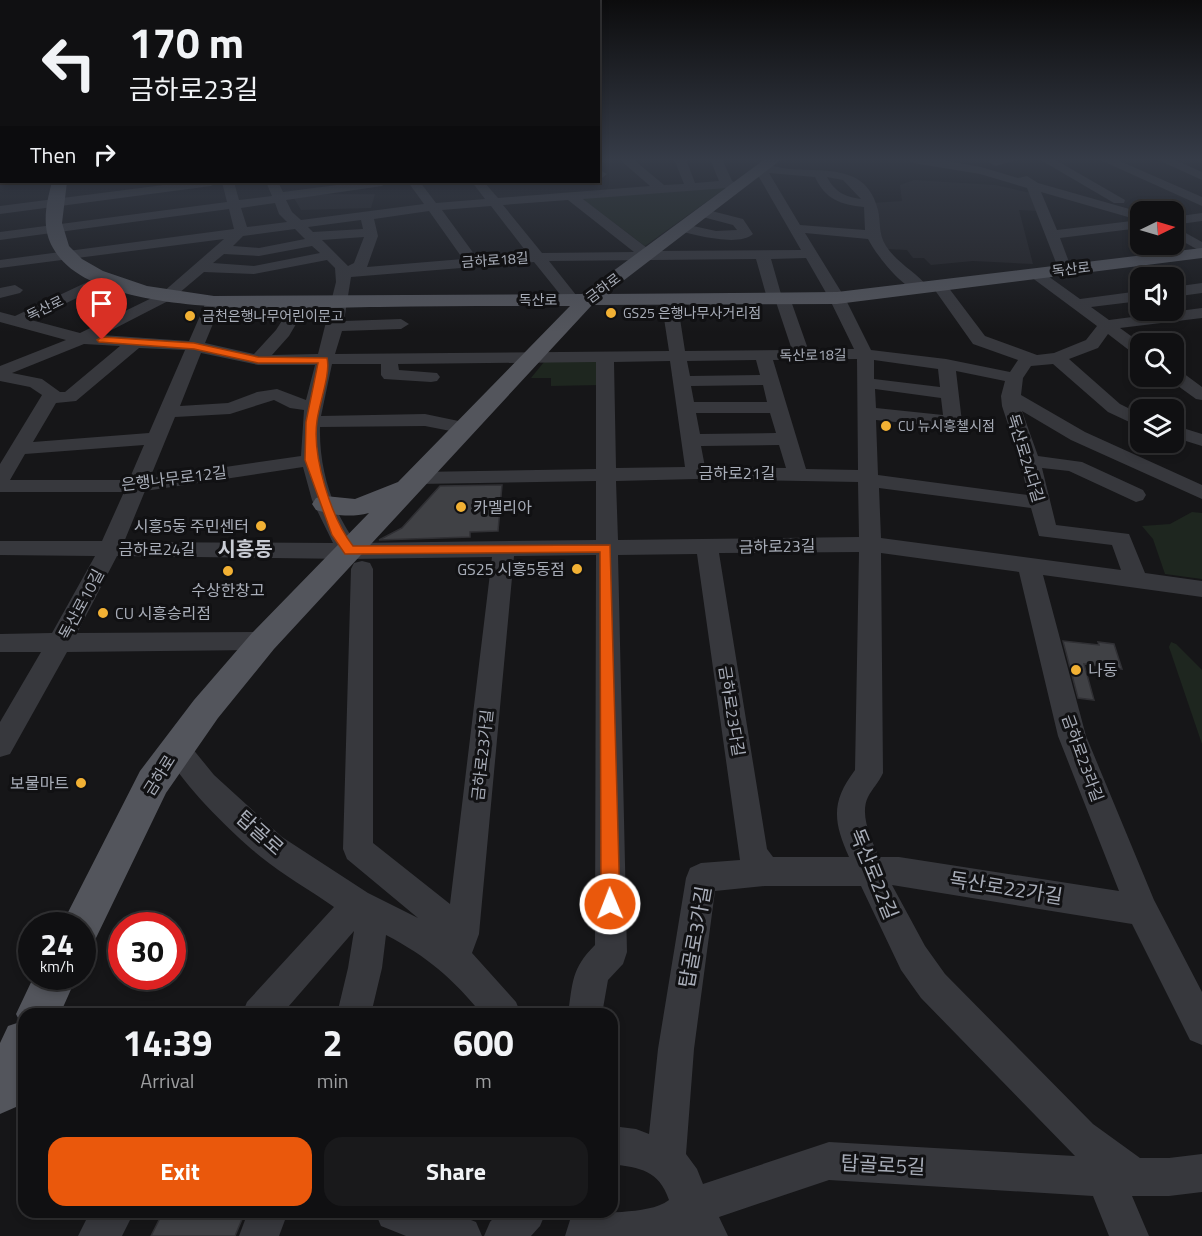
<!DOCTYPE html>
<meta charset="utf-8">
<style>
:root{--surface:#101012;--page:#19191b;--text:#f1f3f6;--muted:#9c9d9f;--line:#303032;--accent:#ea580c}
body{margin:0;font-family:"Titillium Web","Noto Sans KR",sans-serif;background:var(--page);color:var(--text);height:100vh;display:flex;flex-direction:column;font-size:22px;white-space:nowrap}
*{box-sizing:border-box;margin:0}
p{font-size:20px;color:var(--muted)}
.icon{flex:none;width:33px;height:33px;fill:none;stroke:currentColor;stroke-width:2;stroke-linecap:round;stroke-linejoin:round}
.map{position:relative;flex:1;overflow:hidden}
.drawer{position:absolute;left:18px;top:1008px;width:600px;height:210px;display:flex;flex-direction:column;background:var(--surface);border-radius:18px;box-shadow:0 3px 9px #0003,0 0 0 2px var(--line)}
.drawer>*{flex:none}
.top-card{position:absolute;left:0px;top:0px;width:600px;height:183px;box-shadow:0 3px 9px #0003,0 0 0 2px var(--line);background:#101012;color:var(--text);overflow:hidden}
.needle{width:39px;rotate:85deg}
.tools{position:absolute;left:1130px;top:201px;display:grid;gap:12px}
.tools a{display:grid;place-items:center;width:54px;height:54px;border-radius:12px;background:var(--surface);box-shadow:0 3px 9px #0003,0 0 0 2px var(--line);font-size:30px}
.speed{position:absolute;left:18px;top:912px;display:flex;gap:12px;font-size:30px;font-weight:700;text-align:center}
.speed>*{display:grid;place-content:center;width:78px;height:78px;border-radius:50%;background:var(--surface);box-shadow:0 3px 9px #0003,0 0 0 2px var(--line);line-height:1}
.speed small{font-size:15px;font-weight:400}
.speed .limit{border:9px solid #d22;background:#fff;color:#111}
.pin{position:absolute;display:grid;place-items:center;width:51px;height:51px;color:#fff;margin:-62px -26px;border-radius:50% 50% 50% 0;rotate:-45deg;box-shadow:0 0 6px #0007}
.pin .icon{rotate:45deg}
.me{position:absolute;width:66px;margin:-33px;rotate:359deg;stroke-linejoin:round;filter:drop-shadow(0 0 4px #0008)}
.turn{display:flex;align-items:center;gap:21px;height:126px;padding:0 30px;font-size:27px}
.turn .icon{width:78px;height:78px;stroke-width:2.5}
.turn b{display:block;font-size:42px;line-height:51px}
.then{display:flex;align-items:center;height:57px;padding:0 30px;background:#0003;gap:12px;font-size:22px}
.eta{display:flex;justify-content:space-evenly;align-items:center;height:102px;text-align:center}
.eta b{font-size:36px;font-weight:700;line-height:42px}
.cta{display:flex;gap:12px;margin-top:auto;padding:12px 30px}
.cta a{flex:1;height:69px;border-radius:18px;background:var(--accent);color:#fff;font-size:24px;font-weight:700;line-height:69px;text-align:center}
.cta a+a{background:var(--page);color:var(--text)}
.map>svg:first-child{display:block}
.built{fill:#222225}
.green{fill:#1e261f}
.building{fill:#404145;stroke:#303034;stroke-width:1.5}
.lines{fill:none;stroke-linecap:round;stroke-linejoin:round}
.minor{fill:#37383d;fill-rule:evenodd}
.major{fill:#53555c;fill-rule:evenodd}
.route{fill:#ea580c;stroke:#983908;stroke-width:1.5}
.poi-dot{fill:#f2b134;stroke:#111113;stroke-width:2}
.labels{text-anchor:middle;stroke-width:6;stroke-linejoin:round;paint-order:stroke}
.far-street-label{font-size:14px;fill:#a8adb8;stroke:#111113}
.far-poi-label{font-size:14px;fill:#a8adb8;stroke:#111113;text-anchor:start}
.street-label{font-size:16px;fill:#a8adb8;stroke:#111113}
.poi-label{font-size:16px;fill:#a8adb8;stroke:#111113;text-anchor:start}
.quarter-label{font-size:20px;font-weight:bold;fill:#c9ccd4;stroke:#111113}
.near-street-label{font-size:20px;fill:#a8adb8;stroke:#111113}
</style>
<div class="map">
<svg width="1202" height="1236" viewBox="0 0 1202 1236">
<rect width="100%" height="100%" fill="#161618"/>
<g class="built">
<polygon points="914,180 995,185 1031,193 1039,211 1019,210 1033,264 973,261 931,265 924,258 913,258 907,250 886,249 881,243 872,203 902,201 900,185"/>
<polygon points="311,194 375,194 371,208 301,210 294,198"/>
</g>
<g class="green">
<polygon points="727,187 645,246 584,200 586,197"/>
<polygon points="597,359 601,385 551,386 551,378 531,378 544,362"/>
<polygon points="1192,512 1202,513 1202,579 1165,574 1153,539 1142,526 1170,524"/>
<polygon points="1171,642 1176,644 1202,670 1202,744 1169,647"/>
</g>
<g class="building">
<polygon points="502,485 498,531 470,532 470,537 379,540 402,528 440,486"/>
<polygon points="1063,641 1099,645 1098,642 1114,644 1122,669 1084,664 1094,700 1078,698"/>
<polygon points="163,1212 245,1212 235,1236 151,1236"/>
</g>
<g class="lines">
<g class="minor">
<path d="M619,159H633L664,185L684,184L674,159H686L695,183L719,181L710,159H722L732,181L744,186L738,190L727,188L583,199L651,251L801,250L755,170C765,161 777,168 790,169C825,172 867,164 878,210C881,223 878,233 886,246C897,263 916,272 929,288L921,293C902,288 877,256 868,239L805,233L845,298L871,350L946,359L1010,372L1018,360L973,344L932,286L940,281L945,283L985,336L1037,355L1054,353L1086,340L1097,326L1031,277L1029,274L1031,271H1041L1080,299L1140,291V301L1091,307L1109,320L1202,308V318L1120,328L1142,344H1140V355L1134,354L1108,334L1098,348L1069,359L1120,404L1140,414V427L1108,412L1053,364L1031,366L1023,378L1021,395L1085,432L1202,485V499L1071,440L1022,411L1038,456L1082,462L1143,490L1146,495L1143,500L1136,502L1069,471L1042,468L1056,525L1129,534L1145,573L1202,581V597L1043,575L1086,736L1154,900L1202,992V1045L1190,1040L1132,924L892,885L925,946L945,974L1093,1124L1140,1158H1169L1202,1154V1192L1169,1196H1132L1149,1236H1109L1093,1196L829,1180L719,1217L728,1236H565L570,1220C599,1208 646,1217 669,1200C659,1170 640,1168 612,1164V1126L636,1129L649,1134L658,1049L686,878L690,868L701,863L740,860L697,554L618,555L627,952L623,964L608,980L602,1014H568C573,982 571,969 595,945L596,555L514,556L479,934L472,953L516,1002L521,1014H482C452,978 428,957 386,935L382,968L371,1014H337L348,968L354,931L282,1014H242L247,1002L334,907C310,890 283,875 261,857C235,836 173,777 164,746L168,738L178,735L188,738L192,748L214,775L282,837L368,893L418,918L347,859L343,849L351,569L354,563L362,561L370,563L373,569V843L450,904L492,557L350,559L117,556L77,633L263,632L272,634L275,641L272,648L263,650L67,652L10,754L0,757V722L41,652H0V634L52,633L95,556L0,555V541H102L124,492H0V464L42,395L30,387L0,381V366L66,340L0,322V312L15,316L100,276H110L112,279L110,282L31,320L80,333L162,293L224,239L0,268V260L234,229L229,209L0,240V232L227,202L222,182H234L239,200L272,196L266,182H278L283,192L360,182H388L382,186L286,200L292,212L301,220L424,204L408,182H420L436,203L485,199L472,182H484L498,198L650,186ZM769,173L815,177C825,199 841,205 864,207L865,230L800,225ZM827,177L843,180L861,199C845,197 835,192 827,177ZM568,200L634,252L542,253L503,205ZM275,203L279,214L287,222L247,227L241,208ZM491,206L528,254L477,258L442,210ZM429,211L463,259L367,267L378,236L374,219ZM361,220L363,229L313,232L308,227ZM295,229L305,239L259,248L233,246L243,236ZM364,237L354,263L348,266L322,240ZM312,246L320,253L254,266L213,263L224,254L259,256ZM806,258L829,298L854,349H808L790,298L787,295L781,294L771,259ZM756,259L767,298L770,301L776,302L792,350L685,351L677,299L669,294L661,299L669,351L335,354L342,331L401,329L409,324L401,319L344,321L351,277L534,262L567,303L572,305L580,300L549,261ZM327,260L335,268L336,282L318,354L272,355L289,336L309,302L301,297L296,299L276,330L254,354L205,343L222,302L214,297L206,302L189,341L102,335L172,299L204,272L254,274ZM84,344L120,346L65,392H60L42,379L12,373ZM139,348L185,350L149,433L33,442L56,403L76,401ZM201,353L258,365H315L306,400L277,389L257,392L228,403L180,406ZM857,359L858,470L806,469L773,360ZM756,360L760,375L690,376L687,361ZM874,360L938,369L940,387L874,379ZM670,361L685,467L616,468L614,362ZM596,362V469L418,472L411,474L408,478L411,482L418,484L596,481V540L356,543C332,510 319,469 320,427L425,426L466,434L473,432L475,428L473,424L425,414L321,416L332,364H381V375L384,379L431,382L437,381L440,377L437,373L399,370L398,364ZM956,371L1005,381L1001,396L1002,406L1020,461L1028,495L878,475L876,420L953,428L960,426L962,422ZM763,385L767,402H694L691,386ZM875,389L941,398L943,415L876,408ZM274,400L290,408L304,410L301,456L150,478L175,417L230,414ZM696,413H770L776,433L700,434ZM144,445L129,480H10L25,454ZM779,445L786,468L705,467L701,446ZM303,467L312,500L333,543L124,542L145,491ZM696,479L858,482L859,537L618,540L616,481ZM879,488L1031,508L1039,536L1112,545L1121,570L881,538ZM859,552L855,770C831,802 833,821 849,857H773L767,849L719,553ZM881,553L1019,572L1058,736L1119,891L899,857H879C872,841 859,815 868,797C872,789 879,782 883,773ZM765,886H861L901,970L921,998L1075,1156L829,1142L703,1184L697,1169L686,1154L694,1049L715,891Z"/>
<path d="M907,159H936L981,167L1018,178L1027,176L1038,183L1140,212V228L1060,238L1072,270L1070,273H1060L1027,188L980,174L913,163ZM1041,192L1135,219L1140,220L1057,230Z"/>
<polygon points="991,159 1021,159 995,166 989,162"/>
<polygon points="1039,159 1054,159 1125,200 1124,203 1114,203"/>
<polygon points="1098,159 1115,159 1202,197 1202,206"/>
<polygon points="1156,159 1173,159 1202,172 1202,180"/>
<polygon points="598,169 607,174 598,181"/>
<polygon points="187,182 217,182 211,186 0,214 0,206"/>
<path d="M704,209L743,219L753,234C739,247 696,235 679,231L677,228L679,225L684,224L716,231L737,230L733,225L699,216L697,213Z"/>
<polygon points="1202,213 1202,221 1173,225 1173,217"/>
<polygon points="1173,226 1202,242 1202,252 1173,236"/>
<polygon points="1202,283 1202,293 1173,297 1173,287"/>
<polygon points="15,285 23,290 20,293 0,298 0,288"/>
<polygon points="1173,369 1179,370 1202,387 1202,400 1196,399 1167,378 1173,376"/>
<polygon points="1173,425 1202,434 1202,446 1173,437"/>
<polygon points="90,1212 134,1212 122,1236 78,1236"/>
<polygon points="248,1212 288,1212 279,1236 239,1236"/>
<polygon points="375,1212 451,1212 476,1222 482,1236 406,1236 381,1226"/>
<polygon points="499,1212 546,1212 540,1226 531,1236 484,1236 490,1222"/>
</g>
<g class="major">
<path d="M765,159H782L606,294L837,292L1202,248V258L837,304L592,305L274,649L218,718L166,793L95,940L82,945V926H61L140,771L194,700L252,633L369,513C349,518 335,515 316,510L312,504L316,498L325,496L355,499L398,482L570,306C506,306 442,306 379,307C304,307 94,323 53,248C41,227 46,204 52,182H67L62,223L69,246L82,259L103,271L147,286L214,296L582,294Z"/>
<polygon points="0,175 2,182 9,182 7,183 0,185"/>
<polygon points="34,976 77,976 60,1014 24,1014 24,1091 16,1107 0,1114 0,1043 8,1026 20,1022 16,1014"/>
</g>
</g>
<linearGradient id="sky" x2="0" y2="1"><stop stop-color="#0c0c0d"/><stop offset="0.48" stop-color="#363c48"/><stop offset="1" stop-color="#363c48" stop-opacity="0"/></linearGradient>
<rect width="1202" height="332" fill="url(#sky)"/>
<path class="route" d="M102,337L194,343L258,357L327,358C331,373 319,404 317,421C312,456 331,518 353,546L610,545L620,904L617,910L610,913L604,910L601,904L600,552L345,554L332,535L305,460L306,422L318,363H258L194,349L99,342L97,340Z"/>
<g class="poi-dot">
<circle cx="611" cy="313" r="6"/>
<circle cx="190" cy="316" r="6"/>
<circle cx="886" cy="426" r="6"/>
<circle cx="461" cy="507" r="6"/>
<circle cx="261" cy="526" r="6"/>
<circle cx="577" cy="569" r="6"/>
<circle cx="228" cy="571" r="6"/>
<circle cx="103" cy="613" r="6"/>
<circle cx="1076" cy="670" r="6"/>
<circle cx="81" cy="783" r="6"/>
</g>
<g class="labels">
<g class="far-street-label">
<text transform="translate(495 260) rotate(-4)" y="5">금하로18길</text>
<text transform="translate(1071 269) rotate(-7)" y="5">독산로</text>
<text transform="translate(603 288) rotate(-37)" y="5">금하로</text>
<text x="538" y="305">독산로</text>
<text transform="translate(45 308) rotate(-26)" y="5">독산로</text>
<text transform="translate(813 355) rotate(-1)" y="5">독산로18길</text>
</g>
<g class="far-poi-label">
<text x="623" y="318">GS25 은행나무사거리점</text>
<text x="202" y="321">금천은행나무어린이문고</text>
<text x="898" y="431">CU 뉴시흥첼시점</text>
</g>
<g class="street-label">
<text transform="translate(1026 458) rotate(73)" y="6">독산로24다길</text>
<text x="737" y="479">금하로21길</text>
<text transform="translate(174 478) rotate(-7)" y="6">은행나무로12길</text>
<text transform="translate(777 546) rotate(-1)" y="6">금하로23길</text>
<text x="157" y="555">금하로24길</text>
<text transform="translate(81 604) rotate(-62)" y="6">독산로10길</text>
<text transform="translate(732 711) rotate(81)" y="6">금하로23다길</text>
<text transform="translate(482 755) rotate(-84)" y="6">금하로23가길</text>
<text transform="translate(1083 758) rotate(70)" y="6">금하로23라길</text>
<text transform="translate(159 775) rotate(-58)" y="6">금하로</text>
</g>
<g class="poi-label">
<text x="473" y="513">카멜리아</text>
<text x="249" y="532" text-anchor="end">시흥5동 주민센터</text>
<text x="565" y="575" text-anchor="end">GS25 시흥5동점</text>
<text x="228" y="596" text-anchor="middle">수상한창고</text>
<text x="115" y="619">CU 시흥승리점</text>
<text x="1088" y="676">나동</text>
<text x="69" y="789" text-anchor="end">보물마트</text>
</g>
<g class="quarter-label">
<text x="245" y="556">시흥동</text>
</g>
<g class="near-street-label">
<text transform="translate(260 833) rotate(42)" y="7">탑골로</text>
<text transform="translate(874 874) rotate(68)" y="7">독산로22길</text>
<text transform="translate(1006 888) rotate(9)" y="7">독산로22가길</text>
<text transform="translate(695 937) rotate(-80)" y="7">탑골로3가길</text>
<text transform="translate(883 1165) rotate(3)" y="7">탑골로5길</text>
</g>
</g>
</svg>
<div class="tools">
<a><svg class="needle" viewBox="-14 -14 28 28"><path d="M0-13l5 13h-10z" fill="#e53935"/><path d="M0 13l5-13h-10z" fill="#9c9d9f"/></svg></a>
<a><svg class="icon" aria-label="sound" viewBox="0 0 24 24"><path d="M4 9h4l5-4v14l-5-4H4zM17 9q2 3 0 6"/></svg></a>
<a><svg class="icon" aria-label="search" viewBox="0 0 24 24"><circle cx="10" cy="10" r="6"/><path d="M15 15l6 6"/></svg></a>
<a><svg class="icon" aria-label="layers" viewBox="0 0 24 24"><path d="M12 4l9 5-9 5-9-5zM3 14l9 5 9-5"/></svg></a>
</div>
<div class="speed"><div>24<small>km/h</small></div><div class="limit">30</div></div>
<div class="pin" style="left:102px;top:340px;background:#d93025"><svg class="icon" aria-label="arrive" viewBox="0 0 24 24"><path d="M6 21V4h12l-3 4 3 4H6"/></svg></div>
<svg class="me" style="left:610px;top:904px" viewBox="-20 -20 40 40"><circle r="17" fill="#ea580c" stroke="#fff" stroke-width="3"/><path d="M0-11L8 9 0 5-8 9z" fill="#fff"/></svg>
<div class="top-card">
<div class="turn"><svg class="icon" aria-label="left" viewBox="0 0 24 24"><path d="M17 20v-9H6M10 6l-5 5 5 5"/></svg><div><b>170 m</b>금하로23길</div></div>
<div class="then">Then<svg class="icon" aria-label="right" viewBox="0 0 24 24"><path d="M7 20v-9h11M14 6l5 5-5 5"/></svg></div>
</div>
<section class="drawer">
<div class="eta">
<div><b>14:39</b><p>Arrival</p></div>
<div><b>2</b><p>min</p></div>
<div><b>600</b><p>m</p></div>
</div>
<div class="cta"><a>Exit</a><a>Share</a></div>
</section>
</div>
